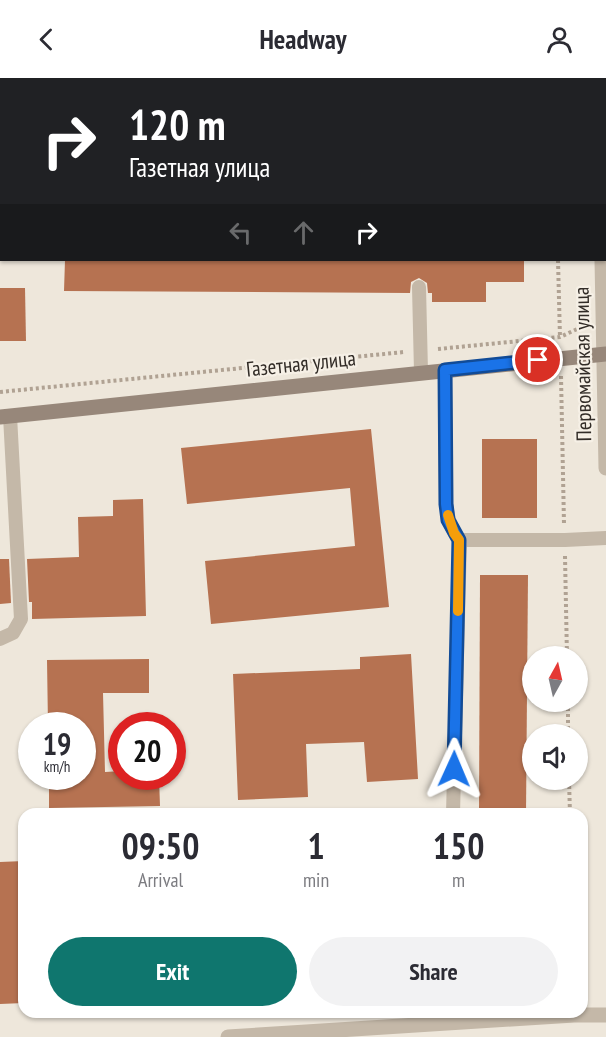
<!DOCTYPE html>
<meta charset="utf-8">
<style>
:root{--surface:#fff;--page:#f2f2f3;--text:#2b2b33;--muted:#7c7c81;--accent:#0f766e}
body{margin:0;font-family:"PT Sans Narrow",sans-serif;background:var(--page);color:var(--text);height:100vh;display:flex;flex-direction:column;font-size:22px;white-space:nowrap}
*{box-sizing:border-box;margin:0}
p{font-size:20px;color:var(--muted)}
.icon{flex:none;width:33px;height:33px;fill:none;stroke:currentColor;stroke-width:2;stroke-linecap:round;stroke-linejoin:round}
.map{position:relative;flex:1;overflow:hidden}
.drawer{position:absolute;left:18px;top:730px;width:570px;height:210px;display:flex;flex-direction:column;background:var(--surface);border-radius:18px;box-shadow:0 2px 4px #0004}
.drawer>*{flex:none}
.top-card{position:absolute;left:0px;top:0px;width:606px;height:183px;box-shadow:0 2px 4px #0004;background:#202124;color:#fff;overflow:hidden}
.needle{width:39px;rotate:8deg}
.fabs{position:absolute;left:522px;top:568px;display:grid;gap:12px}
.fabs a{display:grid;place-items:center;width:66px;height:66px;border-radius:50%;background:var(--surface);box-shadow:0 2px 4px #0004;font-size:30px}
.speed{position:absolute;left:18px;top:634px;display:flex;gap:12px;font-size:30px;font-weight:700;text-align:center}
.speed>*{display:grid;place-content:center;width:78px;height:78px;border-radius:50%;background:var(--surface);box-shadow:0 2px 4px #0004;line-height:1}
.speed small{font-size:15px;font-weight:400}
.speed .limit{border:9px solid #d22;background:#fff;color:#111}
.pin{position:absolute;display:grid;place-items:center;width:51px;height:51px;color:#fff;margin:-26px;border:3px solid #fff;border-radius:50%;box-shadow:0 2px 6px #0007}
.me{position:absolute;width:66px;margin:-33px;rotate:1deg;stroke-linejoin:round;filter:drop-shadow(0 0 4px #0008)}
.turn{display:flex;align-items:center;gap:21px;height:126px;padding:0 30px;font-size:27px}
.turn .icon{width:78px;height:78px;stroke-width:2.5}
.turn b{display:block;font-size:42px;line-height:51px}
.lanes{display:flex;align-items:center;height:57px;padding:0 30px;background:#0003;justify-content:center;gap:30px;direction:ltr}
.lanes .off{opacity:.35}
.eta{display:flex;justify-content:space-evenly;align-items:center;height:102px;text-align:center}
.eta b{font-size:36px;font-weight:800;line-height:42px}
.cta{display:flex;gap:12px;margin-top:auto;padding:12px 30px}
.cta a{flex:1;height:69px;border-radius:36px;background:var(--accent);color:#fff;font-size:24px;font-weight:800;line-height:69px;text-align:center}
.cta a+a{background:var(--page);color:var(--text)}
header{display:flex;justify-content:space-between;align-items:center;height:78px;padding:0 30px;background:var(--surface);font-size:27px;font-weight:800}
.map>svg:first-child{display:block}
.building{fill:#b67251}
.lines{fill:none;stroke-linecap:round;stroke-linejoin:round}
.path{stroke:#b0a293;stroke-width:4;stroke-dasharray:3 3;stroke-linecap:butt}
.service{stroke:#c4b8a8;stroke-width:14}
.minor{stroke:#c4b8a8;stroke-width:15}
.tertiary{stroke:#c4b8a8;stroke-width:15}
.secondary{stroke:#97877a;stroke-width:15}
.route-casing{stroke:#114b97;stroke-width:15}
.route{stroke:#1a73e8;stroke-width:10}
.slow{stroke:#f59e0b;stroke-width:10}
.labels{text-anchor:middle;stroke-width:4.5;stroke-linejoin:round;paint-order:stroke}
.street-label{font-size:21px;fill:#322c27;stroke:#f6f0e6}
</style>
<header><svg class="icon" aria-label="back" viewBox="0 0 24 24"><path d="M15 5l-7 7 7 7"/></svg>Headway<svg class="icon" aria-label="person" viewBox="0 0 24 24"><circle cx="12" cy="8" r="4"/><path d="M4 21q1-7 8-7t8 7"/></svg></header>
<div class="map">
<svg width="606" height="959" viewBox="0 0 606 959">
<rect width="100%" height="100%" fill="#eee7db"/>
<g class="building">
<polygon points="65,182 524,182 524,204 486,204 486,224 432,224 432,215 428,215 427,205 419,200 411,204 410,215 64,213"/>
<polygon points="0,210 25,210 26,263 0,263"/>
<polygon points="371,351 389,529 211,546 205,483 355,468 350,410 187,426 181,370"/>
<rect x="482" y="361" width="55" height="79"/>
<polygon points="143,421 146,538 32,541 32,524 29,524 27,481 79,479 78,439 113,438 113,422"/>
<polygon points="0,481 9,481 11,525 0,526"/>
<polygon points="480,497 528,497 526,736 479,736"/>
<polygon points="411,576 418,701 367,704 364,664 306,666 308,719 238,722 233,596 360,591 360,579"/>
<polygon points="149,581 149,615 103,615 105,694 122,693 122,699 159,699 160,728 49,730 49,699 82,699 82,648 48,648 47,582"/>
<polygon points="24,783 24,925 0,926 0,784"/>
</g>
<g class="lines">
<g class="path">
<polyline points="555,0 555,2"/>
<polyline points="558,182 560,260"/>
<polyline points="438,271 560,259 586,247"/>
<polyline points="561,298 564,446"/>
<polyline points="0,314 404,274"/>
<polyline points="565,478 567,579"/>
<polyline points="568,624 568,657"/>
<polyline points="569,702 570,736"/>
</g>
<g class="service">
<polyline points="0,43 2,44"/>
<polyline points="419,209 421,294"/>
<path d="M445,292L446,426C448,439 450,451 460,462H565L606,460"/>
<polyline points="0,561 13,555 21,541 10,338"/>
<polyline points="453,736 460,462"/>
</g>
<polyline class="minor" points="228,959 574,937 606,937"/>
<g class="tertiary">
<polyline points="600,0 600,2"/>
<polyline points="602,182 606,390"/>
</g>
<polyline class="secondary" points="0,339 606,276"/>
</g>
<g class="lines">
<defs>
<polyline id="route" points="454,691 459,462 448,442 446,426 445,292 538,282"/>
</defs>
<use href="#route" class="route-casing"/>
<use href="#route" class="route"/>
<polyline class="slow" points="448,437 454,455 459,462 458,533"/>
</g>
<g class="labels">
<g class="street-label">
<text transform="translate(301 286) rotate(-6)" y="7">Газетная улица</text>
<text transform="translate(583 286) rotate(-91)" y="7">Первомайская улица</text>
</g>
</g>
</svg>
<div class="fabs">
<a><svg class="needle" viewBox="-14 -14 28 28"><path d="M0-13l5 13h-10z" fill="#e53935"/><path d="M0 13l5-13h-10z" fill="#7c7c81"/></svg></a>
<a><svg class="icon" aria-label="sound" viewBox="0 0 24 24"><path d="M4 9h4l5-4v14l-5-4H4zM17 9q2 3 0 6"/></svg></a>
</div>
<div class="speed"><div>19<small>km/h</small></div><div class="limit">20</div></div>
<div class="pin" style="left:538px;top:282px;background:#d93025"><svg class="icon" aria-label="arrive" viewBox="0 0 24 24"><path d="M6 21V4h12l-3 4 3 4H6"/></svg></div>
<svg class="me" style="left:454px;top:691px" viewBox="-20 -20 40 40"><path d="M0-17L14 15 0 8-14 15z" fill="#1a73e8" stroke="#fff" stroke-width="4"/></svg>
<div class="top-card">
<div class="turn"><svg class="icon" aria-label="right" viewBox="0 0 24 24"><path d="M7 20v-9h11M14 6l5 5-5 5"/></svg><div><b>120 m</b>Газетная улица</div></div>
<div class="lanes"><svg class="icon off" aria-label="left" viewBox="0 0 24 24"><path d="M17 20v-9H6M10 6l-5 5 5 5"/></svg><svg class="icon off" aria-label="ahead" viewBox="0 0 24 24"><path d="M12 20V5M6 11l6-6 6 6"/></svg><svg class="icon" aria-label="right" viewBox="0 0 24 24"><path d="M7 20v-9h11M14 6l5 5-5 5"/></svg></div>
</div>
<section class="drawer">
<div class="eta">
<div><b>09:50</b><p>Arrival</p></div>
<div><b>1</b><p>min</p></div>
<div><b>150</b><p>m</p></div>
</div>
<div class="cta"><a>Exit</a><a>Share</a></div>
</section>
</div>
